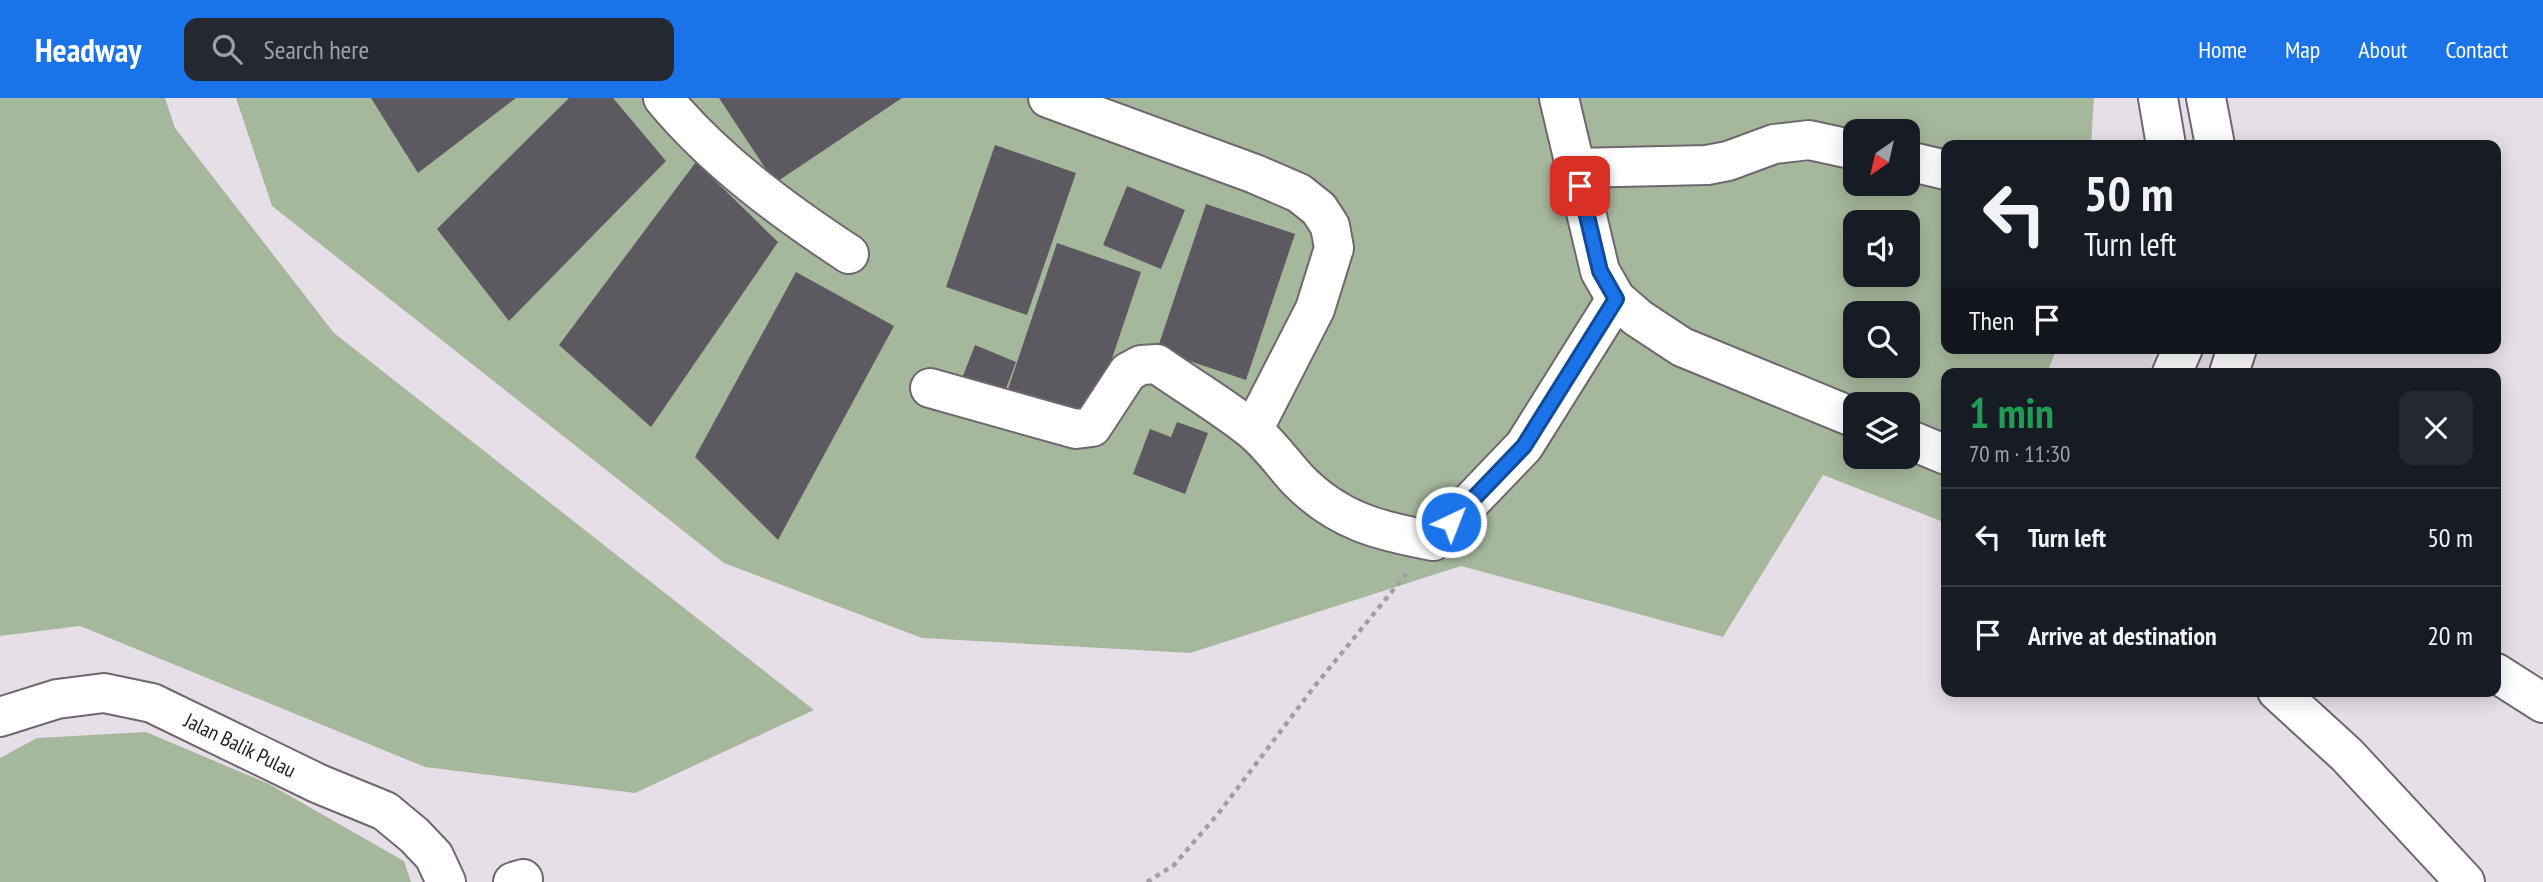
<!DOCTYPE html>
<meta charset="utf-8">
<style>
:root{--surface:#171b24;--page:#242831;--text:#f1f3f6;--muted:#9ea1a6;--line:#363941;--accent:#1a73e8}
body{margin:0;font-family:"PT Sans Narrow",sans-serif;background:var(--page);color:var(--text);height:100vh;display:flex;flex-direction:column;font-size:26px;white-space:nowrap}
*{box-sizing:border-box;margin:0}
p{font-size:23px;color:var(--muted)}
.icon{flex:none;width:38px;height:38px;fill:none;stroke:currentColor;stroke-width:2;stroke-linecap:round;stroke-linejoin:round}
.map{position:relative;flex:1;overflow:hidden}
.drawer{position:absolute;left:1941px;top:270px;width:560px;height:329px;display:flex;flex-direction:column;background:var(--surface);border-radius:14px;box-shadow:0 4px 18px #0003}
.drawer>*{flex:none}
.guide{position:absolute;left:1941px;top:42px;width:560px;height:214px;border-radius:14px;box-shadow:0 4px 18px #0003;background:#171b24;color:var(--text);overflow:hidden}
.needle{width:46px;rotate:214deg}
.controls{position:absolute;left:1843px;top:21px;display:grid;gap:14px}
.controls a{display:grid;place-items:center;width:77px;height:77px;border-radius:14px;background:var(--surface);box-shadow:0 4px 18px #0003;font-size:35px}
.pin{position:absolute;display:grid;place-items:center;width:60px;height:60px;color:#fff;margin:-30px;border-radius:14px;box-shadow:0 4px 10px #0006}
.me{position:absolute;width:77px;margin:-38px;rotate:43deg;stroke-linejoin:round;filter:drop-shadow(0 0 5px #0008)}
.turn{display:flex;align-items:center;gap:24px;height:147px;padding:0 28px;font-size:32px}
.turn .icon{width:91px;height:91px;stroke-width:2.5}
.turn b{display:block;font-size:49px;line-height:60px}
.then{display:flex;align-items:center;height:66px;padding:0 28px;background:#0003;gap:14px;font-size:26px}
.round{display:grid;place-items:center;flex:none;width:74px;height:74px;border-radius:14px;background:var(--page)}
.headline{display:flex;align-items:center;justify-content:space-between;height:119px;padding:0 28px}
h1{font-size:42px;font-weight:600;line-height:52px;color:#1e9e55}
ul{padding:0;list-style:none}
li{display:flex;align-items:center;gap:21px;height:98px;padding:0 28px;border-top:2px solid var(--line)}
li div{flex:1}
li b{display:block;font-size:26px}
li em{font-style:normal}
header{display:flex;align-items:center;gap:42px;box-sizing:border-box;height:98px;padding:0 35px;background:var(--accent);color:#fff}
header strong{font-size:33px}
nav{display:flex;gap:38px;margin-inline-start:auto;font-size:24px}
.search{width:490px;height:63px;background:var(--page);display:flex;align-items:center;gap:18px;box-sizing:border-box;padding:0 24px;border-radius:14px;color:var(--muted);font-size:26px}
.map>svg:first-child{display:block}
.green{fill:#a6b89c;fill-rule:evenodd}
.building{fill:#5d5961}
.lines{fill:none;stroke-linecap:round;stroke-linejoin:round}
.minor-casing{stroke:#6e676e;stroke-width:42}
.major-casing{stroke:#6e676e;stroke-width:42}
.path{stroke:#a49ea4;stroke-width:4.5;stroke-dasharray:5 5;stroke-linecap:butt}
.minor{stroke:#fff;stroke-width:38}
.major{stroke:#fff;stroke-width:38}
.route-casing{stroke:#114b97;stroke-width:18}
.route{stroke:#1a73e8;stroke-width:12}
.labels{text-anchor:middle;stroke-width:7;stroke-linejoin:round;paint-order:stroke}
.street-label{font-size:21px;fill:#221f22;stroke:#e7dfe7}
</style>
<header>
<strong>Headway</strong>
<div class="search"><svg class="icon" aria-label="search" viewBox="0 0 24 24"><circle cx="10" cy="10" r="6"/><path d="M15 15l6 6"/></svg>Search here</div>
<nav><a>Home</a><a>Map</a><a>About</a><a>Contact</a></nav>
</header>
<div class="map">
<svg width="2543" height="784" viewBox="0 0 2543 784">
<rect width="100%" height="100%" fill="#e7dfe7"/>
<g class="green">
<polygon points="0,0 165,0 175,30 334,235 814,612 635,695 425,669 80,528 0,538"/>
<path d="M236,0H2094L2091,47H1946V250H2057L2047,275H1946V425L1823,377L1723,539L1461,468L1190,555L922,540L724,465L272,108ZM1855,33H1908V86H1855ZM1855,124H1908V177H1855ZM1855,215H1908V268H1855ZM1855,306H1908V359H1855Z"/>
<polygon points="146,634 269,686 404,763 411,784 0,784 0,660 37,640"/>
</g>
<g class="building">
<polygon points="371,0 516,0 418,75"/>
<polygon points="569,0 613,0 666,63 509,223 437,131"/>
<polygon points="719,0 902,0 775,85"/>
<polygon points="995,47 1076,75 1027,217 946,189"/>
<polygon points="696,64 778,144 651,329 559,247"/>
<polygon points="1127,88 1185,112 1161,171 1103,147"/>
<polygon points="1206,106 1295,136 1246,282 1157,252"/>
<polygon points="1057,145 1141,174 1091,323 1007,294"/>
<polygon points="796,174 894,228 778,442 695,359"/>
<polygon points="975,247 1016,264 1001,304 959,288"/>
<polygon points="1177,324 1208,335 1185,396 1133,376 1150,331 1171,339"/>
</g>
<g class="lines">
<defs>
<g id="minor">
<path d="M663,0C714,62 782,112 849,156"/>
<polyline points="1048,0 1255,76 1299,95 1319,111 1330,128 1334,150 1315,211 1253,332"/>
<polyline points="1559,0 1600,173 1616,201 1638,220 1682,249 1855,320"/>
<polyline points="2158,0 2166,47"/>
<polyline points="2206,0 2215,47"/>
<polyline points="1908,63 1946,72"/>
<polyline points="1575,70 1707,67 1728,63 1774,46 1809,42 1855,52"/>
<polyline points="2172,275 2183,250"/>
<polyline points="2229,275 2237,250"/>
<path d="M930,290L1076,331L1092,329L1128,274L1141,267L1157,266C1188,288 1221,307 1251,331C1269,345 1283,366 1298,382C1338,423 1379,433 1433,443L1524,348L1616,201"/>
<polyline points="1908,341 1946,357"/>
<polyline points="2496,575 2543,605"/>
<polyline points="2277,593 2347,657 2465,784"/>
<polyline points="513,784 523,781"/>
</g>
<g id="major">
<path id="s1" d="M0,619L57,601L104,595L152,605L319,686L385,713L414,737L434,758L446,784"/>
</g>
</defs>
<use href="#minor" class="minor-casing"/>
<use href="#major" class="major-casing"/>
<polyline class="path" points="1147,784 1174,767 1218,716 1314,589 1407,475"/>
<use href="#minor" class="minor"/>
<use href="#major" class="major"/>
</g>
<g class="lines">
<defs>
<polyline id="route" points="1451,424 1524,348 1616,201 1600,173 1580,88"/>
</defs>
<use href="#route" class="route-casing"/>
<use href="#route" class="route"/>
</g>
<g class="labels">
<g class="street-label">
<text dy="7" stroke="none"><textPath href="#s1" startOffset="254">Jalan Balik Pulau</textPath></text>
</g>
</g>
</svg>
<div class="controls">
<a><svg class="needle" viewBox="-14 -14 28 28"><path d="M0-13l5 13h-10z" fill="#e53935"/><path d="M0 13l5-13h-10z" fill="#9ea1a6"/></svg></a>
<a><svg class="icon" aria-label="sound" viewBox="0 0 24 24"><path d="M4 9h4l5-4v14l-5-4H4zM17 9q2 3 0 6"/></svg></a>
<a><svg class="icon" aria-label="search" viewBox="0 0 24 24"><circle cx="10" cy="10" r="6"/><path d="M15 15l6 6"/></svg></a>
<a><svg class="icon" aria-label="layers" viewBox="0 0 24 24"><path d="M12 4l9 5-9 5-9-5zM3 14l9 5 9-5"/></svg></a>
</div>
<div class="pin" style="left:1580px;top:88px;background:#d93025"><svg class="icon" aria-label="arrive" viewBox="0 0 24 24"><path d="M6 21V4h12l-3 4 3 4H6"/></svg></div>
<svg class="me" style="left:1451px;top:424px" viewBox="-20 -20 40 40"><circle r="17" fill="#1a73e8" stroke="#fff" stroke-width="3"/><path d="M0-11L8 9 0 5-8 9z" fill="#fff"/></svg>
<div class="guide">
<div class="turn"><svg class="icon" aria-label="left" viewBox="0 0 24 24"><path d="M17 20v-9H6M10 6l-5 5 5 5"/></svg><div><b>50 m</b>Turn left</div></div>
<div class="then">Then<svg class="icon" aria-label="arrive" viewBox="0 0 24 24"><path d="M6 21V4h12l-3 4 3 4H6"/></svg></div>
</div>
<section class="drawer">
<div class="headline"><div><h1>1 min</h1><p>70 m · 11:30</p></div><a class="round"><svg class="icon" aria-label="close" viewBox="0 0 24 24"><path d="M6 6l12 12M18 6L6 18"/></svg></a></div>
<ul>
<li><svg class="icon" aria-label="left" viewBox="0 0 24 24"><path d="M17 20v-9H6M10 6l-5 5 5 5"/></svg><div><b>Turn left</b></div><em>50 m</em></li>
<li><svg class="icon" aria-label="arrive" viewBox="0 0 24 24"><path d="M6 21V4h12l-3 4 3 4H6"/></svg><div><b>Arrive at destination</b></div><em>20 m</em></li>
</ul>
</section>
</div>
